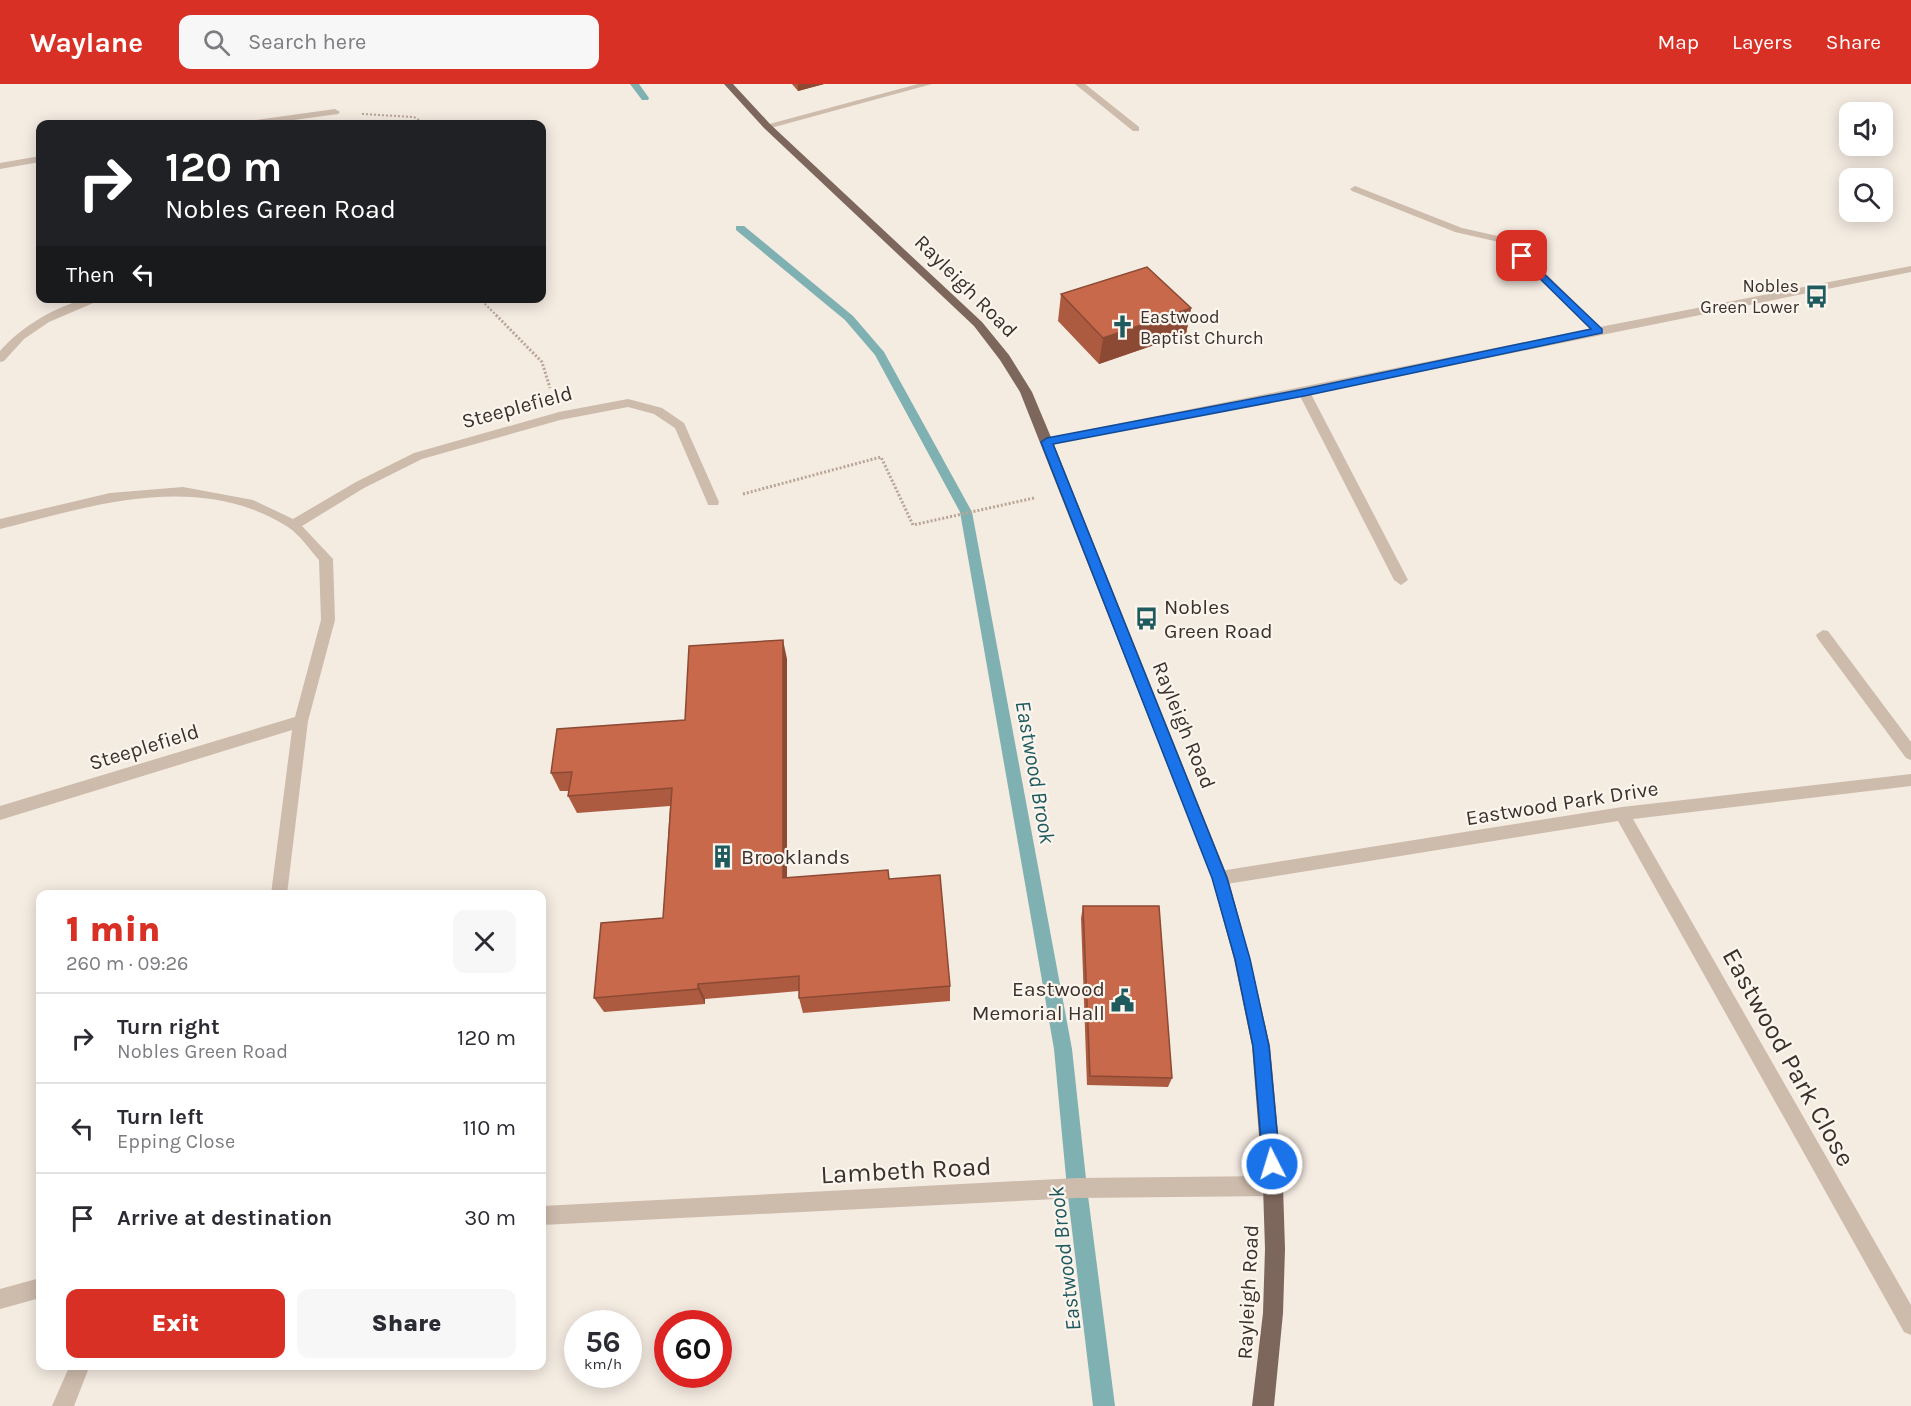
<!DOCTYPE html>
<meta charset="utf-8">
<style>
:root{--surface:#fff;--page:#f7f7f7;--text:#2b2b33;--muted:#7c7c81;--line:#e1e1e2;--accent:#d93025}
body{margin:0;font-family:Karla,sans-serif;background:var(--page);color:var(--text);height:100vh;display:flex;flex-direction:column;font-size:22px;white-space:nowrap}
*{box-sizing:border-box;margin:0}
p{font-size:20px;color:var(--muted)}
.icon{flex:none;width:33px;height:33px;fill:none;stroke:currentColor;stroke-width:2;stroke-linecap:round;stroke-linejoin:round}
.map{position:relative;flex:1;overflow:hidden}
.details{position:absolute;left:36px;top:806px;width:510px;height:480px;display:flex;flex-direction:column;background:var(--surface);border-radius:12px;box-shadow:0 3px 15px #0003}
.details>*{flex:none}
.guide{position:absolute;left:36px;top:36px;width:510px;height:183px;border-radius:12px;box-shadow:0 3px 15px #0003;background:#202124;color:#fff;overflow:hidden}
.buttons{position:absolute;left:1839px;top:18px;display:grid;gap:12px}
.buttons a{display:grid;place-items:center;width:54px;height:54px;border-radius:12px;background:var(--surface);box-shadow:0 3px 15px #0003;font-size:30px}
.speed{position:absolute;left:564px;top:1226px;display:flex;gap:12px;font-size:30px;font-weight:700;text-align:center}
.speed>*{display:grid;place-content:center;width:78px;height:78px;border-radius:50%;background:var(--surface);box-shadow:0 3px 15px #0003;line-height:1}
.speed small{font-size:15px;font-weight:400}
.speed .limit{border:9px solid #d22;background:#fff;color:#111}
.pin{position:absolute;display:grid;place-items:center;width:51px;height:51px;color:#fff;margin:-26px;border-radius:12px;box-shadow:0 3px 9px #0006}
.me{position:absolute;width:66px;margin:-33px;rotate:355deg;stroke-linejoin:round;filter:drop-shadow(0 0 4px #0008)}
.turn{display:flex;align-items:center;gap:21px;height:126px;padding:0 30px;font-size:27px}
.turn .icon{width:78px;height:78px;stroke-width:2.5}
.turn b{display:block;font-size:42px;line-height:51px}
.then{display:flex;align-items:center;height:57px;padding:0 30px;background:#0003;gap:12px;font-size:22px}
.round{display:grid;place-items:center;flex:none;width:63px;height:63px;border-radius:12px;background:var(--page)}
.head{display:flex;align-items:center;justify-content:space-between;height:102px;padding:0 30px}
h1{font-size:36px;font-weight:800;line-height:45px;color:var(--accent)}
.cta{display:flex;gap:12px;margin-top:auto;padding:12px 30px}
.cta a{flex:1;height:69px;border-radius:12px;background:var(--accent);color:#fff;font-size:24px;font-weight:800;line-height:69px;text-align:center}
.cta a+a{background:var(--page);color:var(--text)}
ul{padding:0;list-style:none}
li{display:flex;align-items:center;gap:18px;height:90px;padding:0 30px;border-top:2px solid var(--line)}
li div{flex:1}
li b{display:block;font-size:22px}
li em{font-style:normal}
header{display:flex;align-items:center;gap:36px;box-sizing:border-box;height:84px;padding:0 30px;background:var(--accent);color:#fff}
header strong{font-size:28px}
nav{display:flex;gap:33px;margin-inline-start:auto;font-size:21px}
.search{width:420px;height:54px;background:var(--page);display:flex;align-items:center;gap:15px;box-sizing:border-box;padding:0 21px;border-radius:12px;color:var(--muted);font-size:22px}
.map>svg:first-child{display:block}
.lines{fill:none;stroke-linecap:round;stroke-linejoin:round}
.stream{fill:#7fb0b2;fill-rule:evenodd}
.path-far1{stroke:#b9a596;stroke-width:2;stroke-dasharray:2 2;stroke-linecap:butt}
.path{stroke:#b9a596;stroke-width:3;stroke-dasharray:2 2;stroke-linecap:butt}
.minor{fill:#cdbbac;fill-rule:evenodd}
.major{fill:#7d675c;fill-rule:evenodd}
.wall{fill:#ac5a40}
.shaded-wall{fill:#8c4a34}
.building{fill:#c8694b;stroke:#8c4a34;stroke-width:1.5}
.route{fill:#1a73e8;stroke:#114b97;stroke-width:1.5}
.labels{text-anchor:middle;stroke-width:4.5;stroke-linejoin:round;paint-order:stroke}
.far-poi-label{font-size:18px;fill:#3b302b;stroke:#fbf5ee;text-anchor:end}
.street-label{font-size:21px;fill:#3b302b;stroke:#fbf5ee}
.poi-label{font-size:21px;fill:#3b302b;stroke:#fbf5ee;text-anchor:start}
.water-label{font-size:22px;font-style:italic;fill:#1f5a5e;stroke:#fbf5ee}
.near-street-label{font-size:26px;fill:#3b302b;stroke:#fbf5ee}
</style>
<header>
<strong>Waylane</strong>
<div class="search"><svg class="icon" aria-label="search" viewBox="0 0 24 24"><circle cx="10" cy="10" r="6"/><path d="M15 15l6 6"/></svg>Search here</div>
<nav><a>Map</a><a>Layers</a><a>Share</a></nav>
</header>
<div class="map">
<svg width="1911" height="1322" viewBox="0 0 1911 1322">
<rect width="100%" height="100%" fill="#f4ebe1"/>
<g class="lines">
<g class="stream">
<polygon points="630,0 639,0 649,14 648,16 642,16"/>
<polygon points="736,142 744,142 853,232 884,268 972,428 1072,965 1087,1104 1115,1322 1093,1322 1067,1104 1054,965 960,428 875,271 845,236 736,146"/>
</g>
<g class="path-far1">
<polyline points="362,30 414,33 425,40"/>
<polyline points="479,214 497,232"/>
</g>
<g class="path">
<polyline points="496,231 542,278 550,304"/>
<polyline points="743,410 881,373 913,441 1034,414"/>
</g>
<g class="minor">
<polygon points="918,0 932,0 767,45 762,42"/>
<polygon points="1075,0 1085,0 1139,43 1139,47 1133,47"/>
<polygon points="335,25 340,28 338,30 265,40 244,40 249,37"/>
<polygon points="40,72 40,78 0,85 0,79"/>
<polygon points="1355,102 1462,144 1511,155 1600,243 1911,182 1911,188 1311,310 1408,496 1401,501 1394,496 1300,312 1047,362 1043,361 1041,358 1047,354 1590,245 1503,159 1455,148 1352,107 1350,105"/>
<path d="M87,214H105L49,238L24,255L4,277L0,278V267C23,241 54,224 87,214Z"/>
<path d="M628,315L662,324L684,339L719,418L718,421H708L707,418L675,344L654,330L628,323L560,336L422,375L364,404L302,442L333,475L335,536L308,637L287,810H271L292,646L0,736V722L295,633L321,536L319,476C310,466 300,451 288,443C199,387 94,421 0,445V435L110,409L183,403L253,416L293,435L356,398L414,369L559,328Z"/>
<polygon points="1823,546 1828,547 1911,658 1911,676 1906,674 1818,555 1816,551"/>
<polygon points="1911,690 1911,702 1633,735 1911,1221 1911,1251 1904,1248 1618,737 1220,801 1214,799 1212,794 1214,789 1220,787 1622,723"/>
<polygon points="1273,1092 1280,1095 1283,1102 1280,1109 1273,1112 1077,1114 542,1141 542,1122 1077,1094"/>
<polygon points="40,1194 40,1214 0,1225 0,1205"/>
<polygon points="70,1281 90,1281 74,1322 52,1322"/>
</g>
<polygon class="major" points="724,0 733,0 770,40 982,238 1009,271 1032,308 1053,358 1228,794 1250,875 1270,962 1283,1102 1285,1165 1283,1229 1274,1322 1252,1322 1263,1229 1265,1165 1263,1102 1252,962 1234,875 1212,794 1020,308 1000,276 974,242 764,44"/>
</g>
<g class="wall">
<polygon points="792,0 824,0 798,7"/>
<polygon points="1061,210 1191,224 1186,250 1099,280 1058,237"/>
<polygon points="787,575 787,794 889,795 950,902 950,917 803,929 799,914 799,907 705,915 705,920 604,928 594,914 663,834 670,722 577,729 568,712 569,707 560,707 551,689 685,636"/>
<polygon points="1083,822 1172,994 1168,1003 1087,1001 1081,834"/>
</g>
<g class="shaded-wall">
<polygon points="798,0 824,0 798,7"/>
<polygon points="1191,224 1186,250 1099,280 1103,254"/>
<polygon points="783,556 787,575 787,810 783,794"/>
<polygon points="698,900 705,915 705,920 698,905"/>
</g>
<g class="building">
<polygon points="1147,183 1191,224 1103,254 1061,210"/>
<polygon points="783,556 783,794 888,786 889,795 940,791 950,902 799,914 799,892 698,900 698,905 594,914 601,839 663,834 672,704 568,712 572,688 551,689 557,645 685,636 689,562"/>
<polygon points="1083,822 1159,822 1172,994 1090,992"/>
</g>
<polygon class="route" points="1522,169 1602,245 1602,249 1304,312 1053,360 1227,794 1250,875 1269,962 1280,1080 1278,1086 1272,1088 1265,1086 1263,1080 1253,962 1235,875 1212,794 1041,358 1047,354 1304,305 1591,245 1519,174 1518,172"/>
<defs>
<symbol id="bus-bare" viewBox="-9 -9 18 18"><path d="M-5-6H5V4H4V6H2V4H-2V6H-4V4H-5ZM-3.5-4V0h7V-4ZM-3.5 1.2v1.5H-2V1.2ZM2 1.2v1.5H3.5V1.2Z" fill="#1f5a5e" stroke="#fbf5ee" stroke-width="2.5" paint-order="stroke"/></symbol>
<symbol id="church-bare" viewBox="-9 -9 18 18"><path d="M-1.2-6h2.4v3.5h3.3v2.4h-3.3V6h-2.4V-.1h-3.3v-2.4h3.3Z" fill="#1f5a5e" stroke="#fbf5ee" stroke-width="2.5" paint-order="stroke"/></symbol>
<symbol id="building-bare" viewBox="-9 -9 18 18"><path d="M-4-6H4V6H1V3H-1V6H-4ZM-2.5-4.3h1.7v1.8h-1.7ZM.8-4.3h1.7v1.8H.8ZM-2.5-1h1.7V.8h-1.7ZM.8-1h1.7V.8H.8Z" fill="#1f5a5e" stroke="#fbf5ee" stroke-width="2.5" paint-order="stroke"/></symbol>
<symbol id="civic-bare" viewBox="-9 -9 18 18"><path d="M-.6-6.5H3V-4.5H.6V-3L4-1V1h2V6H-6V1h2V-1L-.6-3ZM-1.2 2.5V6h2.4V2.5Z" fill="#1f5a5e" stroke="#fbf5ee" stroke-width="2.5" paint-order="stroke"/></symbol>
</defs>
<g fill-rule="evenodd">
<use href="#bus-bare" x="1800" y="196" width="33" height="33"/>
<use href="#church-bare" x="1106" y="226" width="33" height="33"/>
<use href="#bus-bare" x="1130" y="518" width="33" height="33"/>
<use href="#building-bare" x="706" y="756" width="33" height="33"/>
<use href="#civic-bare" x="1106" y="900" width="33" height="33"/>
</g>
<g class="labels">
<g class="far-poi-label">
<text x="1799" y="208">Nobles<tspan x="1799" dy="21">Green Lower</tspan></text>
<text x="1140" y="239" text-anchor="start">Eastwood<tspan x="1140" dy="21">Baptist Church</tspan></text>
</g>
<g class="street-label">
<text transform="translate(966 202) rotate(45)" y="7">Rayleigh Road</text>
<text transform="translate(517 323) rotate(-15)" y="7">Steeplefield</text>
<text transform="translate(1184 641) rotate(68)" y="7">Rayleigh Road</text>
<text transform="translate(144 663) rotate(-17)" y="7">Steeplefield</text>
<text transform="translate(1562 719) rotate(-9)" y="7">Eastwood Park Drive</text>
<text transform="translate(1248 1208) rotate(-87)" y="7">Rayleigh Road</text>
</g>
<g class="poi-label">
<text x="1164" y="530">Nobles<tspan x="1164" dy="24">Green Road</tspan></text>
<text x="741" y="780">Brooklands</text>
<text x="1105" y="912" text-anchor="end">Eastwood<tspan x="1105" dy="24">Memorial Hall</tspan></text>
</g>
<g class="water-label">
<text transform="translate(1036 688) rotate(80)" y="8">Eastwood Brook</text>
<text transform="translate(1064 1175) rotate(-97)" y="8">Eastwood Brook</text>
</g>
<g class="near-street-label">
<text transform="translate(1789 973) rotate(61)" y="9">Eastwood Park Close</text>
<text transform="translate(906 1086) rotate(-3)" y="9">Lambeth Road</text>
</g>
</g>
</svg>
<div class="buttons">
<a><svg class="icon" aria-label="sound" viewBox="0 0 24 24"><path d="M4 9h4l5-4v14l-5-4H4zM17 9q2 3 0 6"/></svg></a>
<a><svg class="icon" aria-label="search" viewBox="0 0 24 24"><circle cx="10" cy="10" r="6"/><path d="M15 15l6 6"/></svg></a>
</div>
<div class="speed"><div>56<small>km/h</small></div><div class="limit">60</div></div>
<div class="pin" style="left:1522px;top:172px;background:#d93025"><svg class="icon" aria-label="arrive" viewBox="0 0 24 24"><path d="M6 21V4h12l-3 4 3 4H6"/></svg></div>
<svg class="me" style="left:1272px;top:1080px" viewBox="-20 -20 40 40"><circle r="17" fill="#1a73e8" stroke="#fff" stroke-width="3"/><path d="M0-11L8 9 0 5-8 9z" fill="#fff"/></svg>
<div class="guide">
<div class="turn"><svg class="icon" aria-label="right" viewBox="0 0 24 24"><path d="M7 20v-9h11M14 6l5 5-5 5"/></svg><div><b>120 m</b>Nobles Green Road</div></div>
<div class="then">Then<svg class="icon" aria-label="left" viewBox="0 0 24 24"><path d="M17 20v-9H6M10 6l-5 5 5 5"/></svg></div>
</div>
<section class="details">
<div class="head"><div><h1>1 min</h1><p>260 m · 09:26</p></div><a class="round"><svg class="icon" aria-label="close" viewBox="0 0 24 24"><path d="M6 6l12 12M18 6L6 18"/></svg></a></div>
<ul>
<li><svg class="icon" aria-label="right" viewBox="0 0 24 24"><path d="M7 20v-9h11M14 6l5 5-5 5"/></svg><div><b>Turn right</b><p>Nobles Green Road</p></div><em>120 m</em></li>
<li><svg class="icon" aria-label="left" viewBox="0 0 24 24"><path d="M17 20v-9H6M10 6l-5 5 5 5"/></svg><div><b>Turn left</b><p>Epping Close</p></div><em>110 m</em></li>
<li><svg class="icon" aria-label="arrive" viewBox="0 0 24 24"><path d="M6 21V4h12l-3 4 3 4H6"/></svg><div><b>Arrive at destination</b></div><em>30 m</em></li>
</ul>
<div class="cta"><a>Exit</a><a>Share</a></div>
</section>
</div>
